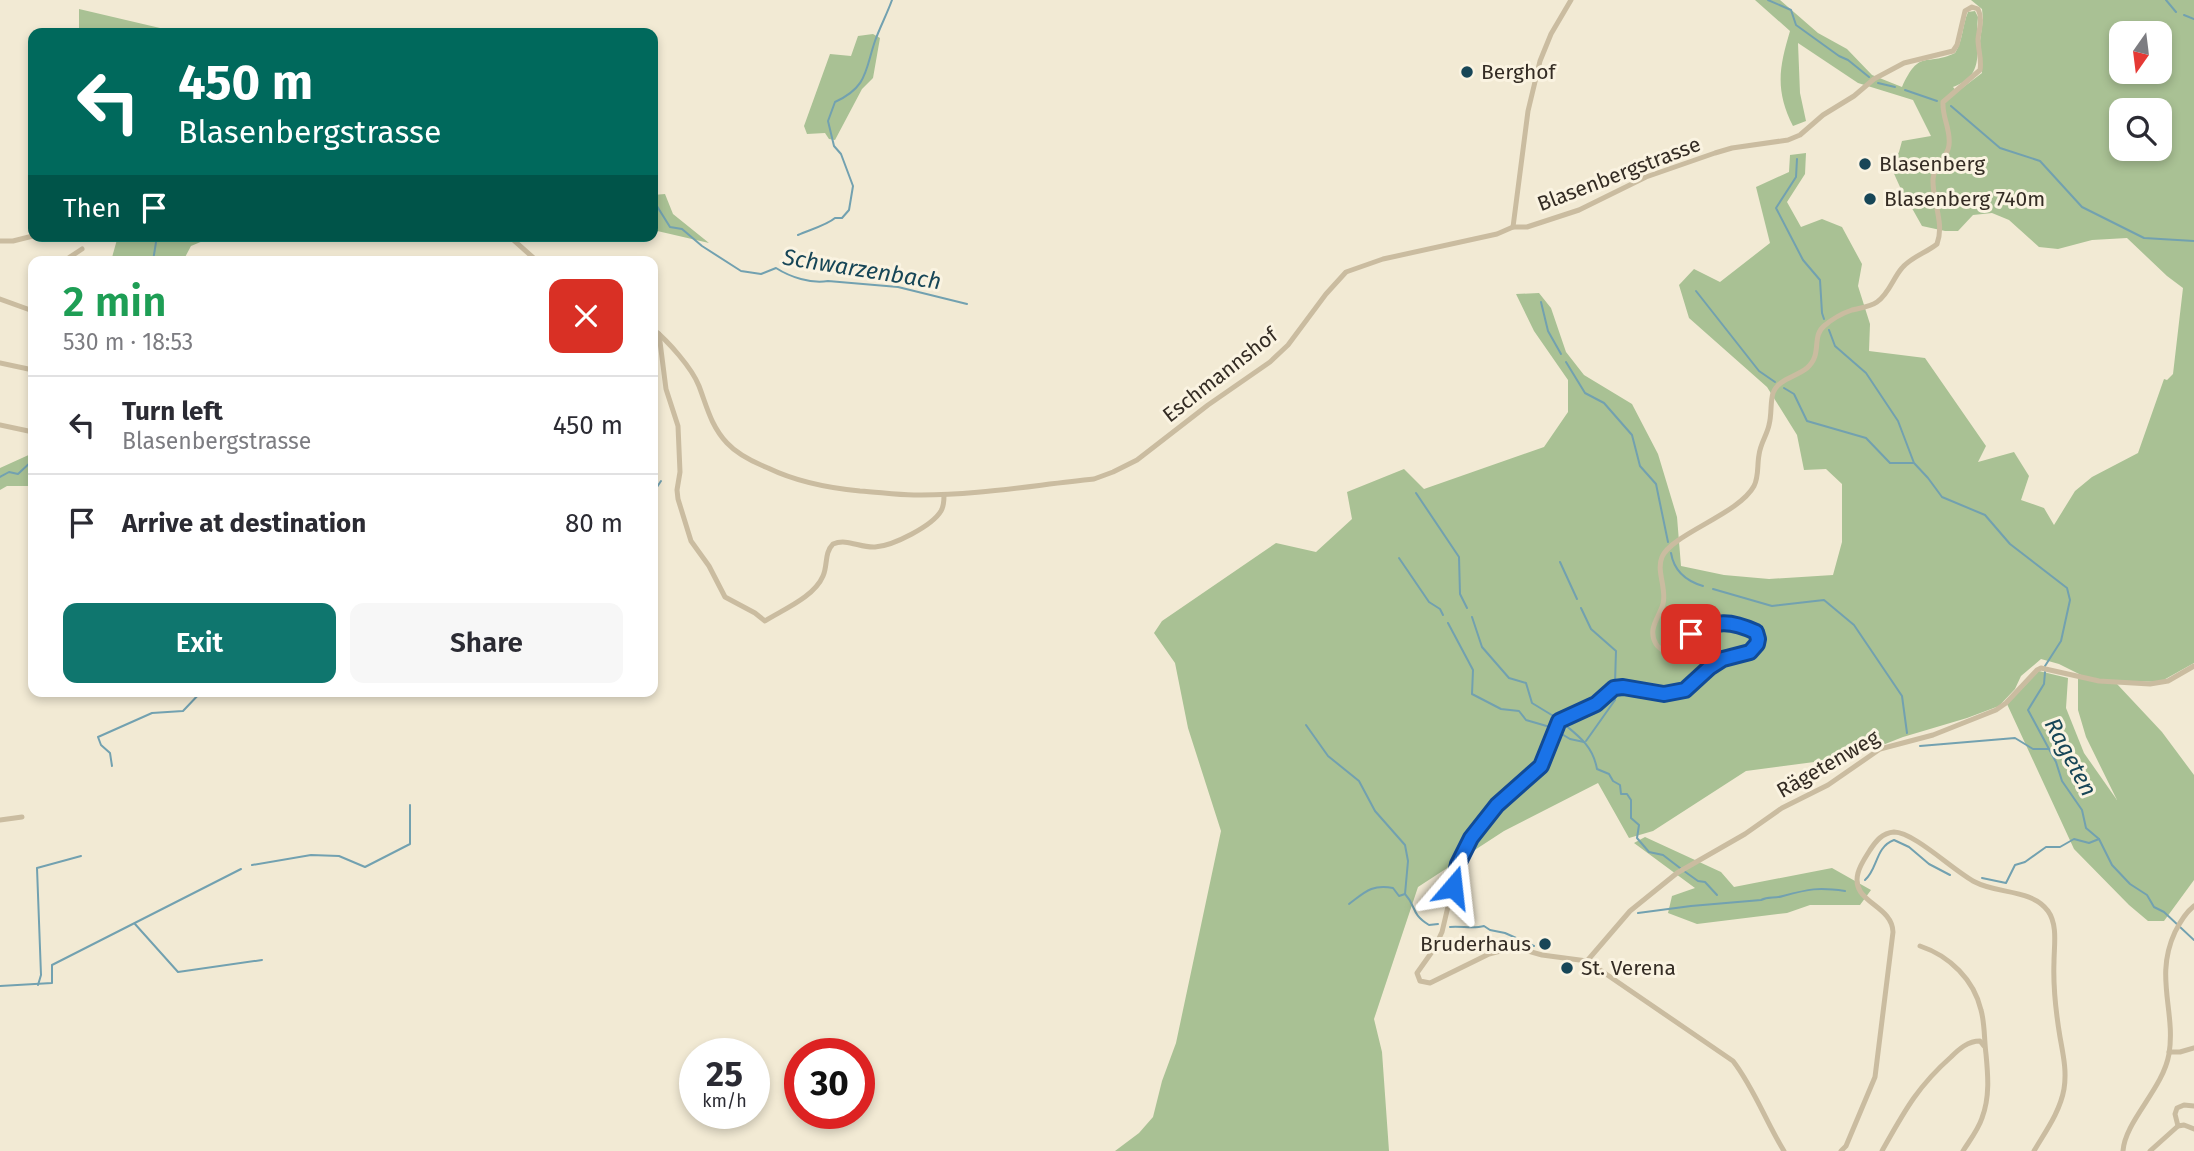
<!DOCTYPE html>
<meta charset="utf-8">
<style>
:root{--surface:#fff;--page:#f7f7f7;--text:#2b2b33;--muted:#7c7c81;--line:#e1e1e2;--accent:#0f766e}
body{margin:0;font-family:"Fira Sans",sans-serif;background:var(--page);color:var(--text);height:100vh;display:flex;flex-direction:column;font-size:26px;white-space:nowrap}
*{box-sizing:border-box;margin:0}
p{font-size:23px;color:var(--muted)}
.icon{flex:none;width:38px;height:38px;fill:none;stroke:currentColor;stroke-width:2;stroke-linecap:round;stroke-linejoin:round}
.map{position:relative;flex:1;overflow:hidden}
.drawer{position:absolute;left:28px;top:256px;width:630px;height:441px;display:flex;flex-direction:column;background:var(--surface);border-radius:14px;box-shadow:0 4px 10px #0003}
.drawer>*{flex:none}
.top-card{position:absolute;left:28px;top:28px;width:630px;height:214px;border-radius:14px;box-shadow:0 4px 10px #0003;background:#00695c;color:#fff;overflow:hidden}
.needle{width:46px;rotate:194deg}
.fabs{position:absolute;left:2109px;top:21px;display:grid;gap:14px}
.fabs a{display:grid;place-items:center;width:63px;height:63px;border-radius:14px;background:var(--surface);box-shadow:0 4px 10px #0003;font-size:35px}
.speed{position:absolute;left:679px;top:1038px;display:flex;gap:14px;font-size:35px;font-weight:700;text-align:center}
.speed>*{display:grid;place-content:center;width:91px;height:91px;border-radius:50%;background:var(--surface);box-shadow:0 4px 10px #0003;line-height:1}
.speed small{font-size:18px;font-weight:400}
.speed .limit{border:10px solid #d22;background:#fff;color:#111}
.pin{position:absolute;display:grid;place-items:center;width:60px;height:60px;color:#fff;margin:-30px;border-radius:14px;box-shadow:0 4px 10px #0006}
.me{position:absolute;width:77px;margin:-38px;rotate:17deg;stroke-linejoin:round;filter:drop-shadow(0 0 5px #0008)}
.turn{display:flex;align-items:center;gap:24px;height:147px;padding:0 35px;font-size:32px}
.turn .icon{width:91px;height:91px;stroke-width:2.5}
.turn b{display:block;font-size:49px;line-height:60px}
.then{display:flex;align-items:center;height:66px;padding:0 35px;background:#0003;gap:14px;font-size:26px}
.round{display:grid;place-items:center;flex:none;width:74px;height:74px;border-radius:14px;background:var(--page)}
.headline{display:flex;align-items:center;justify-content:space-between;height:119px;padding:0 35px}
h1{font-size:42px;font-weight:600;line-height:52px;color:#1e9e55}
.button{display:flex;gap:14px;margin-top:auto;padding:14px 35px}
.button a{flex:1;height:80px;border-radius:14px;background:var(--accent);color:#fff;font-size:28px;font-weight:600;line-height:80px;text-align:center}
.button a+a{background:var(--page);color:var(--text)}
ul{padding:0;list-style:none}
li{display:flex;align-items:center;gap:21px;height:98px;padding:0 35px;border-top:2px solid var(--line)}
li div{flex:1}
li b{display:block;font-size:26px}
li em{font-style:normal}
.map>svg:first-child{display:block}
.green{fill:#a9c194;fill-rule:evenodd}
.lines{fill:none;stroke-linecap:round;stroke-linejoin:round}
.stream{stroke:#72a1b0;stroke-width:2}
.street{stroke:#cabca0;stroke-width:5}
.route-casing{stroke:#114b97;stroke-width:18}
.route{stroke:#1a73e8;stroke-width:12}
.poi-dot{fill:#174657;stroke:#faf3e1;stroke-width:2.5}
.labels{text-anchor:middle;stroke-width:6;stroke-linejoin:round;paint-order:stroke}
.poi-label{font-size:21px;fill:#342c24;stroke:#faf3e1;text-anchor:start}
.street-label{font-size:21px;fill:#342c24;stroke:#faf3e1}
.water-label{font-size:23px;font-style:italic;fill:#174657;stroke:#faf3e1}
</style>
<div class="map">
<svg width="2194" height="1151" viewBox="0 0 2194 1151">
<rect width="100%" height="100%" fill="#f2ead4"/>
<g class="green">
<path d="M1755,0H1780L1818,33L1847,49L1872,75L1902,87C1920,48 1925,67 1955,53C1963,41 1962,26 1968,12L1975,11L1978,17C1974,47 1988,75 1953,87L1957,92L1982,73L1980,41L1983,19L1982,9L1971,0H2194V663L2160,682L2100,680L2083,676L2059,664L2041,659L2021,676L2015,689L1999,706L1967,718L1903,737L1852,757L1746,771L1653,831L1629,838L1598,783L1504,831L1418,887L1374,1019L1382,1052L1389,1151H1115L1139,1133L1153,1117L1162,1081L1176,1043L1221,831L1188,728L1175,663L1154,633L1162,621L1276,543L1316,552L1352,519L1347,492L1404,469L1424,489L1544,447L1568,412V380L1534,331L1516,294L1539,293L1551,308L1566,352L1584,375L1632,404L1658,454L1677,517L1681,566L1724,575L1769,579L1833,575L1842,542V484L1826,469L1804,470L1797,435L1767,387L1689,318L1679,285L1694,269L1720,282L1770,243L1756,187L1789,172L1790,155L1806,153L1805,174L1787,202L1801,227L1822,219L1842,227L1862,264L1858,286L1870,324L1869,351L1925,358L1986,446L1978,462L2014,452L2029,476L2021,500L2044,508L2054,525L2075,491L2092,477L2138,453L2164,379L2167,380L2173,374L2183,288L2167,276L2127,238L2092,240L2058,249L2039,247L2009,220L1992,213L1973,215L1958,231H1945L1922,226L1900,187L1891,167L1899,152L1902,141L1931,136L1913,100L1858,83L1798,43L1800,93L1806,121L1793,126C1775,90 1779,68 1790,31ZM2121,33H2160V72H2121ZM2121,110H2160V149H2121Z"/>
<polygon points="79,9 160,28 163,33 79,33"/>
<polygon points="873,34 880,38 873,78 862,89 835,140 829,139 825,133 807,134 804,126 830,54 851,56 858,36"/>
<polygon points="665,194 673,214 709,243 653,230 653,195"/>
<polygon points="118,236 215,236 191,246 183,261 111,261"/>
<polygon points="33,453 33,483 29,486 7,486 0,490 0,468"/>
<polygon points="2039,671 2068,678 2066,708 2084,753 2117,800 2086,737 2078,710 2078,678 2117,684 2162,732 2194,775 2194,880 2164,921 2148,921 2129,905 2074,849 2007,704"/>
<polygon points="1645,837 1721,872 1734,887 1832,868 1871,890 1860,905 1810,905 1787,913 1697,924 1668,913 1672,896 1695,888 1634,843"/>
</g>
<g class="lines">
<g class="stream">
<polyline points="1768,0 1791,10 1796,25 1839,56 1848,60 1869,77"/>
<polyline points="2166,0 2176,12"/>
<polyline points="2184,15 2194,19"/>
<polyline points="1878,83 1895,87"/>
<polyline points="1905,90 1937,101"/>
<polyline points="1951,106 2000,148 2040,161 2082,207 2144,238 2194,241"/>
<polyline points="1797,159 1796,177 1776,208 1803,260 1820,280 1822,313 1824,319"/>
<path d="M653,203H655L670,227L682,229L702,246L741,271L761,274L776,268C790,277 811,284 828,281L898,287L967,304"/>
<path d="M798,235C809,230 827,225 835,218H842L849,210L853,186L841,154L834,146L828,121L835,102C868,87 865,70 875,41C880,27 887,14 892,0"/>
<polyline points="153,261 157,236"/>
<polyline points="1696,291 1759,371 1775,382"/>
<polyline points="1541,302 1548,331 1561,354"/>
<polyline points="1829,330 1835,346 1866,373 1898,421 1914,463 1928,478 1942,497 1985,515 2010,544 2067,588 2070,600 2061,641 2045,666"/>
<polyline points="1566,362 1585,393 1604,403 1632,435 1640,466 1656,484 1668,542"/>
<polyline points="1784,388 1794,394 1807,421 1866,438 1890,463 1913,463"/>
<polyline points="0,477 9,472 18,474 33,460"/>
<polyline points="653,493 661,481"/>
<polyline points="1416,493 1459,557 1460,594 1467,608"/>
<path d="M1671,553C1674,571 1686,581 1703,586"/>
<polyline points="1399,558 1429,602 1440,609 1443,615"/>
<polyline points="1560,562 1577,599"/>
<polyline points="1713,589 1772,606 1824,600 1854,625 1902,696 1907,733"/>
<polyline points="1581,608 1591,629 1616,651 1615,683"/>
<polyline points="1472,617 1482,647 1509,678 1526,683 1532,703 1555,717"/>
<polyline points="1448,623 1473,670 1472,694 1501,709 1519,711 1526,720 1550,727"/>
<polyline points="2045,672 2044,684 2028,710 2056,762 2062,781 2082,810 2086,828 2099,839 2112,865 2130,884 2147,895 2154,907 2164,912 2194,940"/>
<path d="M1564,724C1580,737 1593,747 1597,769L1609,774L1613,781L1620,785L1621,794H1627L1631,800V818L1639,825L1637,838L1649,852L1663,855L1680,868"/>
<path d="M1306,725L1328,756L1359,781L1375,811L1405,845L1408,861L1405,894C1417,907 1410,913 1429,925L1438,924"/>
<polyline points="1560,733 1570,739 1584,742"/>
<polyline points="1586,741 1615,700 1615,693"/>
<polyline points="1920,746 2015,738 2033,749 2049,749"/>
<polyline points="112,766 110,753 101,745 98,737 152,713 183,711 202,691"/>
<polyline points="252,865 311,855 339,856 365,867 410,844 410,805"/>
<polyline points="1684,871 1698,881 1705,882 1717,895"/>
<polyline points="1982,878 2006,883 2015,865 2025,862 2046,847 2060,847 2074,839 2089,843 2099,839"/>
<path d="M1865,880C1878,869 1875,847 1894,840L1909,847L1929,864L1950,875"/>
<path d="M1349,904C1365,892 1372,884 1393,888L1399,896L1405,894"/>
<path d="M1638,913L1691,906L1761,900C1769,896 1774,899 1783,896C1809,889 1818,887 1845,891"/>
<polyline points="135,924 178,972 262,960"/>
<path d="M1450,927C1462,926 1474,929 1484,926L1490,930L1505,933L1534,946"/>
<polyline points="38,985 41,975 37,868 81,856"/>
<polyline points="0,986 52,983 52,965 241,869"/>
</g>
<g class="street">
<polyline points="1513,227 1528,111 1540,61 1551,34 1571,0"/>
<polyline points="509,236 537,261"/>
<polyline points="0,241 13,241 33,236"/>
<polyline points="64,261 82,249"/>
<polyline points="0,299 33,311"/>
<path d="M653,329C668,341 692,368 699,386C707,407 711,426 727,443C738,455 753,462 768,468C797,482 828,488 860,491C878,492 896,495 914,495C974,496 1034,485 1094,479L1113,472L1137,460L1208,405L1270,362L1288,345L1326,294L1346,272L1383,259L1497,234L1513,227H1527L1579,210L1646,177L1715,153L1732,148L1788,140L1800,135L1823,115L1854,96L1874,79L1904,63L1953,51L1957,45L1965,11L1972,7L1978,9C1983,19 1979,29 1978,39C1978,50 1982,59 1980,70L1943,102C1942,118 1951,129 1949,145C1948,158 1934,164 1933,179C1932,201 1945,223 1937,244C1926,253 1911,257 1902,268C1893,278 1889,294 1877,302C1870,307 1860,308 1852,310C1843,313 1831,320 1824,326C1811,337 1823,354 1807,368C1796,377 1778,379 1773,393C1770,403 1772,414 1769,425C1767,435 1760,444 1759,455C1757,465 1759,477 1754,486C1739,514 1672,534 1662,557C1656,571 1667,589 1663,604C1659,618 1647,629 1656,644C1668,663 1692,631 1705,626C1723,620 1739,624 1756,632C1759,640 1758,645 1751,651C1740,660 1724,658 1712,666C1697,676 1691,691 1673,693C1656,695 1629,682 1614,688C1606,692 1601,700 1594,705C1583,712 1570,714 1560,721L1541,766L1497,805L1467,844L1458,864L1442,932L1434,949L1417,973L1420,981L1430,983L1489,954L1504,950L1517,948L1542,955L1587,961L1733,1061C1754,1088 1766,1122 1784,1151"/>
<path d="M659,334L666,389L678,426L680,472L677,490L678,499L691,541L709,566L725,597L755,613L765,621C784,609 814,597 823,576C828,565 824,553 833,544C847,538 860,548 875,547C893,546 932,526 941,511C944,506 944,501 944,495"/>
<polyline points="0,363 33,370"/>
<polyline points="0,425 33,432"/>
<polyline points="0,820 22,817"/>
<path d="M1920,946C1950,956 1974,980 1981,1010C1985,1024 1984,1039 1986,1054C1988,1075 1990,1097 1982,1118C1978,1130 1970,1140 1963,1151"/>
<polyline points="1587,961 1630,911 1677,873 1745,834 1782,808 1828,785 1880,749 1933,735 1996,710 2006,703 2037,670 2041,668 2099,681 2150,684 2168,681 2194,666"/>
<polyline points="2169,1052 2180,1052 2194,1048"/>
<polyline points="2178,1126 2175,1114 2177,1108 2184,1105 2194,1106"/>
<path d="M1841,1151L1846,1146L1875,1077L1893,932C1892,904 1850,903 1858,873C1860,865 1865,858 1870,850C1876,841 1882,833 1894,832C1914,832 1955,872 1975,882C1997,894 2032,889 2048,911C2058,925 2054,946 2054,962C2053,987 2056,1013 2060,1037C2063,1054 2067,1071 2064,1089C2060,1112 2045,1132 2034,1151"/>
<path d="M1882,1151C1904,1112 1917,1087 1951,1057C1959,1049 1968,1041 1980,1041L1984,1046"/>
<path d="M2123,1151C2125,1121 2163,1089 2169,1054C2176,1011 2154,977 2175,932C2180,922 2185,913 2194,906"/>
<polyline points="2150,1151 2178,1126 2184,1125 2194,1129"/>
</g>
</g>
<g class="lines">
<defs>
<path id="route" d="M1453,887L1458,864L1471,838L1497,805L1541,766L1559,721L1596,704L1614,688L1623,687L1664,694L1685,690L1709,668L1723,659L1750,652L1757,644L1758,639L1756,632C1730,620 1716,620 1691,634"/>
</defs>
<use href="#route" class="route-casing"/>
<use href="#route" class="route"/>
</g>
<g class="poi-dot">
<circle cx="1467" cy="72" r="7"/>
<circle cx="1865" cy="164" r="7"/>
<circle cx="1870" cy="199" r="7"/>
<circle cx="1545" cy="944" r="7"/>
<circle cx="1567" cy="968" r="7"/>
</g>
<g class="labels">
<g class="poi-label">
<text x="1481" y="79">Berghof</text>
<text x="1879" y="171">Blasenberg</text>
<text x="1884" y="206">Blasenberg 740m</text>
<text x="1531" y="951" text-anchor="end">Bruderhaus</text>
<text x="1581" y="975">St. Verena</text>
</g>
<g class="street-label">
<text transform="translate(1619 174) rotate(-21)" y="7">Blasenbergstrasse</text>
<text transform="translate(1220 375) rotate(-38)" y="7">Eschmannshof</text>
<text transform="translate(1828 764) rotate(-30)" y="7">Rägetenweg</text>
</g>
<g class="water-label">
<text transform="translate(862 269) rotate(9)" y="8">Schwarzenbach</text>
<text transform="translate(2071 757) rotate(62)" y="8">Rageten</text>
</g>
</g>
</svg>
<div class="fabs">
<a><svg class="needle" viewBox="-14 -14 28 28"><path d="M0-13l5 13h-10z" fill="#e53935"/><path d="M0 13l5-13h-10z" fill="#7c7c81"/></svg></a>
<a><svg class="icon" aria-label="search" viewBox="0 0 24 24"><circle cx="10" cy="10" r="6"/><path d="M15 15l6 6"/></svg></a>
</div>
<div class="speed"><div>25<small>km/h</small></div><div class="limit">30</div></div>
<div class="pin" style="left:1691px;top:634px;background:#d93025"><svg class="icon" aria-label="arrive" viewBox="0 0 24 24"><path d="M6 21V4h12l-3 4 3 4H6"/></svg></div>
<svg class="me" style="left:1453px;top:887px" viewBox="-20 -20 40 40"><path d="M0-17L14 15 0 8-14 15z" fill="#1a73e8" stroke="#fff" stroke-width="4"/></svg>
<div class="top-card">
<div class="turn"><svg class="icon" aria-label="left" viewBox="0 0 24 24"><path d="M17 20v-9H6M10 6l-5 5 5 5"/></svg><div><b>450 m</b>Blasenbergstrasse</div></div>
<div class="then">Then<svg class="icon" aria-label="arrive" viewBox="0 0 24 24"><path d="M6 21V4h12l-3 4 3 4H6"/></svg></div>
</div>
<section class="drawer">
<div class="headline"><div><h1>2 min</h1><p>530 m · 18:53</p></div><a class="round" style="background:#d93025;color:#fff"><svg class="icon" aria-label="close" viewBox="0 0 24 24"><path d="M6 6l12 12M18 6L6 18"/></svg></a></div>
<ul>
<li><svg class="icon" aria-label="left" viewBox="0 0 24 24"><path d="M17 20v-9H6M10 6l-5 5 5 5"/></svg><div><b>Turn left</b><p>Blasenbergstrasse</p></div><em>450 m</em></li>
<li><svg class="icon" aria-label="arrive" viewBox="0 0 24 24"><path d="M6 21V4h12l-3 4 3 4H6"/></svg><div><b>Arrive at destination</b></div><em>80 m</em></li>
</ul>
<div class="button"><a>Exit</a><a>Share</a></div>
</section>
</div>
